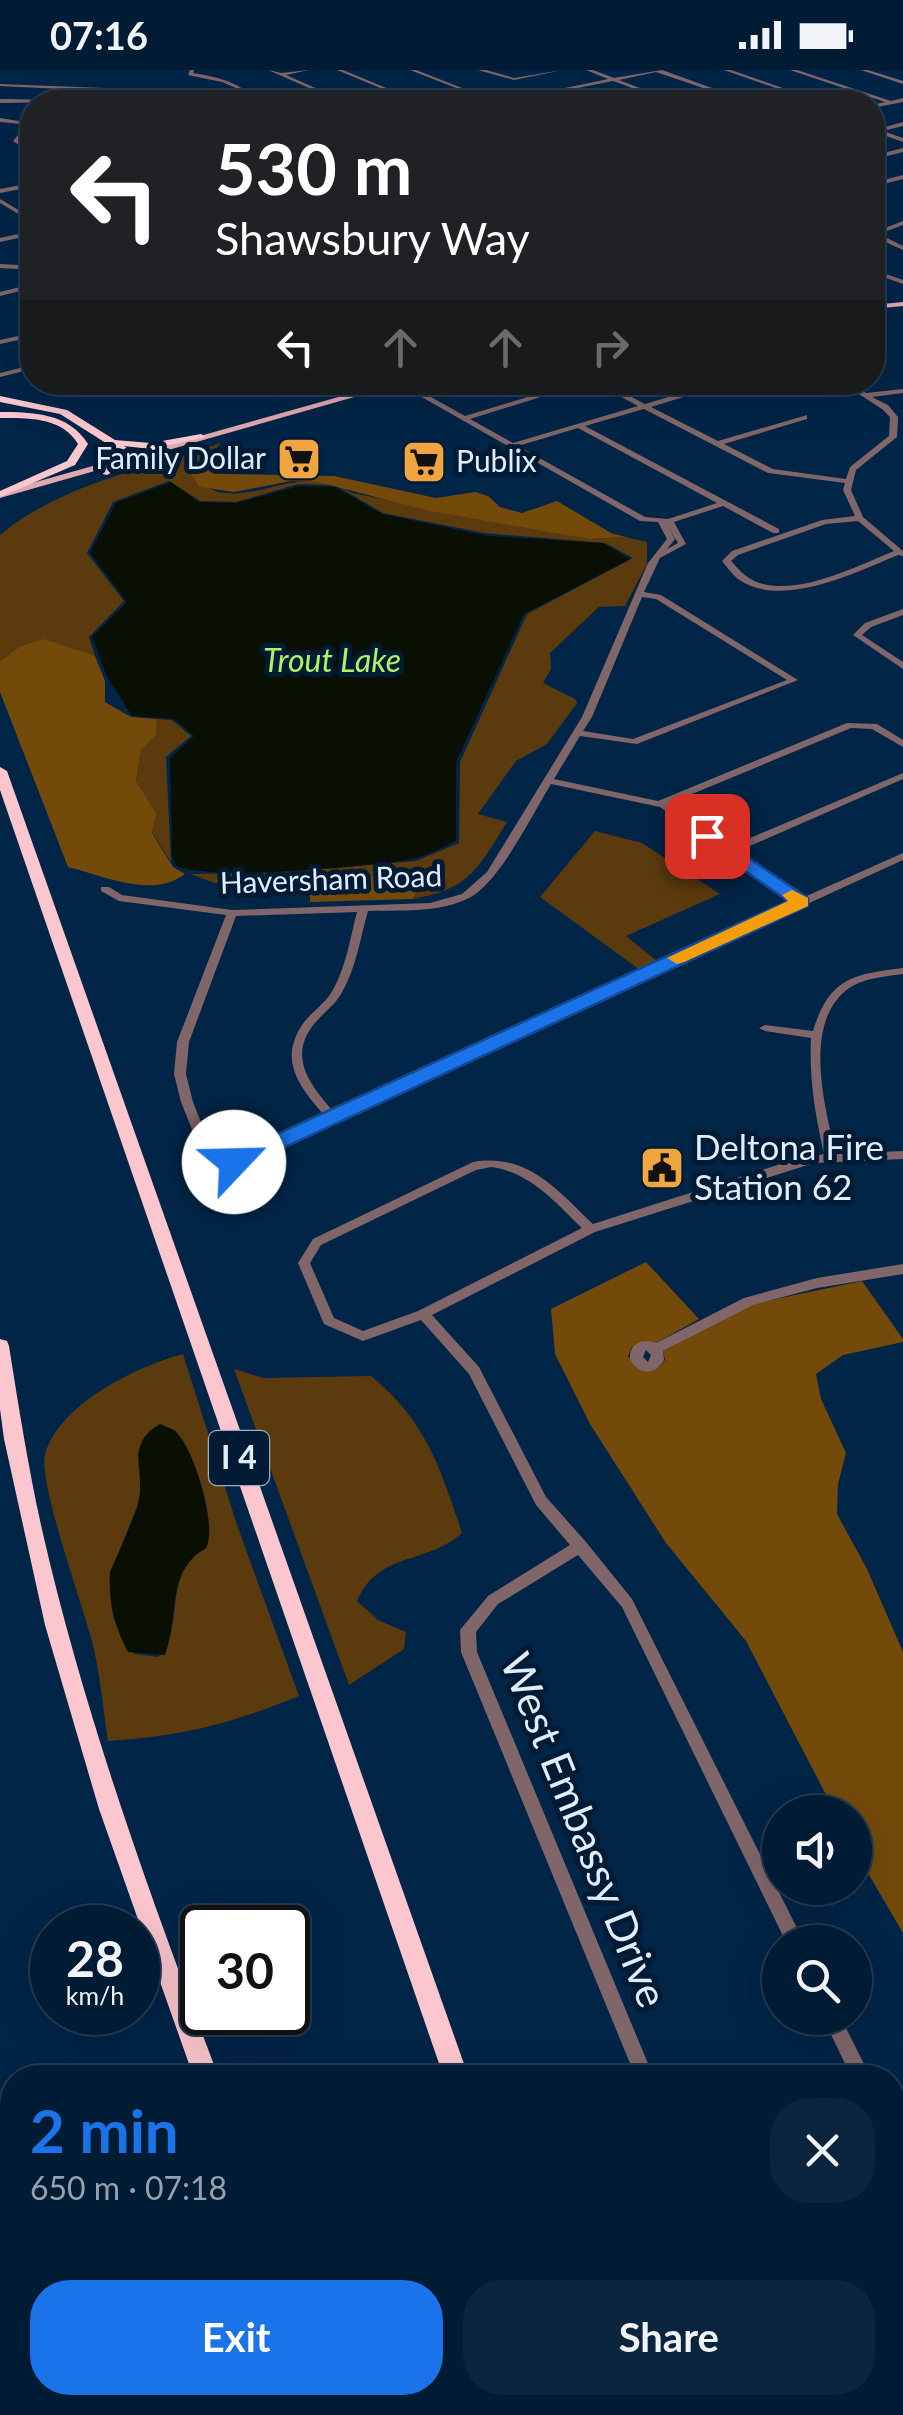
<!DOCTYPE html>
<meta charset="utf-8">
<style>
:root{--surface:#001c35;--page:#0a253d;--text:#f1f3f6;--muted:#95a1ad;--line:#223a50;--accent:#1a73e8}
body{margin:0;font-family:Lato,sans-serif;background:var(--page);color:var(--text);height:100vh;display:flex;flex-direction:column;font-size:38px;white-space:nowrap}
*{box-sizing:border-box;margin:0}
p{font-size:32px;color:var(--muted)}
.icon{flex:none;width:55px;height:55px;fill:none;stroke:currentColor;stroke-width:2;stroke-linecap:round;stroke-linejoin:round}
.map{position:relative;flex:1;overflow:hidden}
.sheet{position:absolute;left:0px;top:1995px;width:905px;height:350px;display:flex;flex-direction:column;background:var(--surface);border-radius:40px 40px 0 0;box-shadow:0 10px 40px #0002,0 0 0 2px var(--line)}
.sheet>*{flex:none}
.top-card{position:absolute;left:20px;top:20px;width:865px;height:305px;border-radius:40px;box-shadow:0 10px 40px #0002,0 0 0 2px var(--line);background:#202124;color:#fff;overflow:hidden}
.tools{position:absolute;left:762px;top:1725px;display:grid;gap:20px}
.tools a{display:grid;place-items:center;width:110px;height:110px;border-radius:50%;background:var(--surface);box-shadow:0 10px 40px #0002,0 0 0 2px var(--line);font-size:50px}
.speed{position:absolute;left:30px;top:1835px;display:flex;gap:20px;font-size:50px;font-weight:700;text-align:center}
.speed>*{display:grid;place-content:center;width:130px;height:130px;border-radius:50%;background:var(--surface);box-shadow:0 10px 40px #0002,0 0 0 2px var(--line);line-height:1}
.speed small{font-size:25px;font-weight:400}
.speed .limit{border:5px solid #111;border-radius:15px;background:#fff;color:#111}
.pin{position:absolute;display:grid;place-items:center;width:85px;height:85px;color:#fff;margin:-42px;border-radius:20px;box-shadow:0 5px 15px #0006}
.me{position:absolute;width:110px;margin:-55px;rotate:66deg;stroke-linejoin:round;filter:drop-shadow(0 0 8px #0008)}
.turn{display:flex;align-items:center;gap:35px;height:210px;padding:0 30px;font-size:45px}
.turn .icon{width:130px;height:130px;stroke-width:2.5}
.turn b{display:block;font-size:70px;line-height:85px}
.lanes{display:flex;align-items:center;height:95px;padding:0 30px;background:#0003;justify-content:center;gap:50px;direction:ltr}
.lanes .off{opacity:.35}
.round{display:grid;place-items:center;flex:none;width:105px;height:105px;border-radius:40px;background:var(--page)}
.headline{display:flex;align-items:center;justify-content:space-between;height:170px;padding:0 30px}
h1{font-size:60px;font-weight:700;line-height:75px;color:var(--accent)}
.action{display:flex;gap:20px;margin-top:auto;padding:20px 30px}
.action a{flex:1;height:115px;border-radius:40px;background:var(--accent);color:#fff;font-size:40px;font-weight:700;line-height:115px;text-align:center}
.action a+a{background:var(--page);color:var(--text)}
.status{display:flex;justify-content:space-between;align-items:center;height:70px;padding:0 50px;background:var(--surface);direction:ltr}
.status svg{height:28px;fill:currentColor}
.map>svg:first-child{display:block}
.green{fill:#5b3a0e;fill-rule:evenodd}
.forest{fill:#744a0b}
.water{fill:#091003}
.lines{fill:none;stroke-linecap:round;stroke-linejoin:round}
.minor{fill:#806669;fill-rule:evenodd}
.major{fill:#dea8af;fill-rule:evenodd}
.highway{fill:#fbc6cd;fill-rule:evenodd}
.route{fill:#1a73e8;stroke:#114b97;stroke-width:2.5}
.slow{fill:#f59e0b}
.labels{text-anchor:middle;stroke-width:10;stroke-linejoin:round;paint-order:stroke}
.far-poi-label{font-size:30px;fill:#e1edfb;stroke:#011b35;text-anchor:end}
.far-street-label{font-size:30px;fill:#e1edfb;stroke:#011b35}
.far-water-label{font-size:32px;font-style:italic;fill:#b1f165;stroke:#011b35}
.shield{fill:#011b35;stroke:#9eaec0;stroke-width:2.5}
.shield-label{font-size:32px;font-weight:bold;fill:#e1edfb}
.poi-label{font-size:35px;fill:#e1edfb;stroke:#011b35;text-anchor:start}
.near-street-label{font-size:42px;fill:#e1edfb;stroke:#011b35}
</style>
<div class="status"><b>07:16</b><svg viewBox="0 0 49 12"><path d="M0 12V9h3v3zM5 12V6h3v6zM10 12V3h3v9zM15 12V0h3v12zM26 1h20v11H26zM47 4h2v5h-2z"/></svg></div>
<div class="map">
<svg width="903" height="2345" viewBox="0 0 903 2345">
<rect width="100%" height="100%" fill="#002547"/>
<g class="green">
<path d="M221,373L191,405C199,411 209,419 218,422C264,431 300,393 352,423L589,469L626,467L647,472V494L625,536L599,537L550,583L551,599L543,613L575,629L577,633L547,674L516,691L478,744L507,752C477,800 470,819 412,829L420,818L418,804L215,813L177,799L190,804L268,803L416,791L459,773L460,692L527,544L633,488L605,473L484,463L383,443L335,415L298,414L236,432L200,431L169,411L113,432L87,483L124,531L89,567L95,586L64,578L61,574L19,577L0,591V465C61,414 148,398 221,373Z"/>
<polygon points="157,649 172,650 191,666 166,687 171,792 152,762 155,743 136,711 141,680 156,665"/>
<polygon points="595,761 642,773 720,824 626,866 658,892 640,900 540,827"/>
<path d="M183,1284L237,1455L299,1626C230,1654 183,1666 108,1671C103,1638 100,1603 92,1571C83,1537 38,1411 45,1385C58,1334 138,1296 183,1284ZM175,1360C198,1398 209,1434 206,1478C159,1507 188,1553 158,1587L135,1584C91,1535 116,1490 137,1437C143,1422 140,1397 138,1382Z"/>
<path d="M234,1299L263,1308L371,1306C426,1351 440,1397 462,1463C425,1496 380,1480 357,1531L378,1550L406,1562L404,1579L349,1615Z"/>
</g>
<g class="forest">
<polygon points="206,389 222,404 334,406 436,428 475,422 488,426 500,437 522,443 557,431 611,463 626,467 589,469 430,441 318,412 291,411 234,422 200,417 191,405"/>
<path d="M44,569L95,586L105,611V632L131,647L157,649L156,665L141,680L136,711L156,743L152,763L173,797L185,804C152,829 105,806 68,797L0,622V591L19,577Z"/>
<polygon points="419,804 420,818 412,829 310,832 309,809"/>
<polygon points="646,1192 699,1249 654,1274 632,1277 628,1286 636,1296 659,1297 665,1290 663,1281 753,1234 862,1211 903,1269 903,1272 843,1285 816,1304 821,1329 846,1383 838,1414 837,1444 867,1499 903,1582 903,1863 855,1781 855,1742 835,1742 746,1571 666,1473 590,1354 555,1284 551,1239"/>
</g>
<g class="water">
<path d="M171,412L199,432L237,433L299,416L335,417L382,444L488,466L603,473L630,489L524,544L456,692V771C442,777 427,786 412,789C367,797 214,811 176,796L172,786L170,688L194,666L174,649L132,646L107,607L92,567L127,532L90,483L116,433Z"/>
<path d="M160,1354C162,1355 174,1359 175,1361C194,1377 218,1457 206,1478C165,1500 180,1548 165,1585L128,1582C115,1559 108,1529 110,1502C118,1483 133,1452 138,1434C147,1402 123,1375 160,1354Z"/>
</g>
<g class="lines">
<g class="minor">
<path d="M190,0H194L193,3C216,7 238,11 255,29L251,32H247L249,29L240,21L208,26L0,16V14L208,22L236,18L222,12L188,5Z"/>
<polygon points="268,0 281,3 309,0 286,5 347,32 341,32"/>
<polygon points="337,0 343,0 420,32 414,32"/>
<polygon points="410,0 416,0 498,32 492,32"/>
<polygon points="478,0 486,0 514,8 563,0 514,10"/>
<polygon points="586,0 593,0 614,8 662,0 751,32 744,32 656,2 619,10 676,32 671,32 649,24 600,32 643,22 613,11 507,32 499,32 608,9"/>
<polygon points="724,0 731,0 823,32 816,32"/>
<polygon points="790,0 797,0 891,31 903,28 903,32 872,38 872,35 885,32"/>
<polygon points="861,0 868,0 903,11 903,14"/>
<polygon points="0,29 65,30 68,32 0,33"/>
<polygon points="0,48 25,52 30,58 19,71 32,80 32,84 13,71 24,58 21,54 0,52"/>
<polygon points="903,52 903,56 883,61 903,68 903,72 872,61 872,58 878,59"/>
<polygon points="903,78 903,82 872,90 872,86"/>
<polygon points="903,105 903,109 872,117 872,113"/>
<polygon points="32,113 32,117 0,123 0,119"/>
<polygon points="0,129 32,148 32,152 0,133"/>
<polygon points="903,151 903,155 879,164 903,176 903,180 872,166 872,163"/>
<polygon points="32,161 32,165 0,172 0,168"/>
<polygon points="0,194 19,195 32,201 32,205 18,199 0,198"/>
<polygon points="872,199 903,210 903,214 872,203"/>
<polygon points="32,214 32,218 0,226 0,222"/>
<polygon points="32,263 32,267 0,274 0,270"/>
<polygon points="32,295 32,299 0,307 0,303"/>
<polygon points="92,312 105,312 69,323 66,321"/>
<path d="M404,312L465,346L577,312H589L470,349L513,373L638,336L594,312H603L645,334L702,317L749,312H780L703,321L651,337L718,371L807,345V349L724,374L773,399L846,409L850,397L889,366L890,347L882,339L840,312H849L866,323L903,319V323L872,327L888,335L898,347L897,367L856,400L851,420L863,447L903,481V486L898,485C857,502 780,540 738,509C732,504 727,497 722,491L732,481L822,450L855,446L843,420L845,413L768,403L644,339L585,356L779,459V463H773L723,436L674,452L686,474L660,488L644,522L661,525L798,610L637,674L580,666L554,709L658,731L847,653L877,654L903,670V677L872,659L851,658L668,734L729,777L903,703V709L736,782L802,828L903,783V790L238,1095L222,1097L201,1082L181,1032L174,1004L177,972L226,845L119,831L101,821V817H109L122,825L232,840L430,833L462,824L487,802L582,647L648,493L667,469L658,452L640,451L397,313ZM578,358L717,433L668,449L645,447L518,376ZM858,451L894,481C857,496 803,524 763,514C749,511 740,501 731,491L738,485L826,454ZM666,453L678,473L667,479L675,469ZM642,527L656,529L787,610L633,669L583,661L592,647ZM551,714L660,737L794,832L334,1042C310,1015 287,986 315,953C324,942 335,935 341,924C356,899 360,869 368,841C399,840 440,843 469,828C499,813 532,745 551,714ZM357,842C350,868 346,899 331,923C324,934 313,941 305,951C277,988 298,1016 325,1046L232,1088L224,1089L212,1080L193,1032L186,1004L189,972L236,846Z"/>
<polygon points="903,539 903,545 871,557 862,565 903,592 903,599 853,565 865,553"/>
<path d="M903,898V904C882,907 859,908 843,923C804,959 825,1039 836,1084L903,1081V1089L814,1093L595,1162L432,1245L479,1297L546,1427L586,1472L632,1529L804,1872H786L622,1537L578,1485L498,1534L476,1562L477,1582L654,2008H636L461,1582L460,1560L488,1526L570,1475L536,1435L469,1304L421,1250L363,1271L324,1254L298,1193L313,1169L473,1092C528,1083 556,1119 593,1154L790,1091L824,1084C815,1045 809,1008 811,968L765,961L759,958L765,955L813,961C829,908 853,904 903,898ZM491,1097C530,1102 555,1132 582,1158L418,1241L363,1261L334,1248L310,1193L321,1175L476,1100Z"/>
<path d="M903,1194V1204L817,1218L753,1235L663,1281L664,1290C655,1306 638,1305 630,1289C629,1273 642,1268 656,1273L744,1228L817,1208ZM646,1280L651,1285L648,1292L643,1287Z"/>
<polygon points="823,1948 841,1948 871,2008 852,2008"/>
<path d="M892,2061C903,2067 903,2087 903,2100L896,2098L892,2090Z"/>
<polygon points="903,2187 903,2207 892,2210 892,2191"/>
<polygon points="771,2332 791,2332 796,2345 776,2345"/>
</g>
<g class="major">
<polygon points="903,232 903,236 872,239 872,235"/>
<polygon points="392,312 407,312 0,428 0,422"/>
</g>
<g class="highway">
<polygon points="0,326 67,340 115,370 151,373 201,364 206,367 151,379 124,376 140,387 107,405 103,404 103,400 128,387 60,344 0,332"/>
<path d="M0,342C33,342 69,343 88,374L75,395L0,427V421L67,391L78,374C62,347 28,348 0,348Z"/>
<polygon points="0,697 7,701 469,2008 444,2008 0,720"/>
<path d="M0,1269L7,1271L9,1276C19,1339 29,1402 43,1464C86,1650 151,1829 219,2008H194L99,1739L45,1555L4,1369L0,1339Z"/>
<polygon points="332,2332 360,2332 365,2345 337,2345"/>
<polygon points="557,2332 585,2332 590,2345 562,2345"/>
</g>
</g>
<polygon class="route" points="707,760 808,828 808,836 242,1097 227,1097 223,1092 227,1087 788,831 701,770 698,766"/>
<polygon class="slow" points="792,820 808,828 808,836 684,892 677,894 667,888 788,831 782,825"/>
<defs>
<symbol id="supermarket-square" viewBox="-11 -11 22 22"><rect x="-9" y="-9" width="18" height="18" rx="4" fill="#f1a540" stroke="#011b35"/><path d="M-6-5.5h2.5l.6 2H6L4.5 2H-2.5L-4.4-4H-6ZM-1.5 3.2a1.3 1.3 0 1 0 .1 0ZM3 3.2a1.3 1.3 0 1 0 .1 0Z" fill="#111"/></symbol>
<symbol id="civic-square" viewBox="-11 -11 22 22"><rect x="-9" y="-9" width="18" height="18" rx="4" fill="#f1a540" stroke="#011b35"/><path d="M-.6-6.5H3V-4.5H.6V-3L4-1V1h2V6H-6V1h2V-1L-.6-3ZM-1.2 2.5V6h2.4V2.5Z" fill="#111"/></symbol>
</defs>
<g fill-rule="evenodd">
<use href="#supermarket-square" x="274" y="364" width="50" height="50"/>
<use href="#supermarket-square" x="399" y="367" width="50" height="50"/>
<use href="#civic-square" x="637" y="1073" width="50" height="50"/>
</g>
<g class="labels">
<g class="far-poi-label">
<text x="266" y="399">Family Dollar</text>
<text x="456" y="402" text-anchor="start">Publix</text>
</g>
<g class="far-street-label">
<text transform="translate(331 810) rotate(-2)" y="10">Haversham Road</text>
</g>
<g class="far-water-label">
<text x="332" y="602">Trout Lake</text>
</g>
<rect class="shield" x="209" y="1361" width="60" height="54" rx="8"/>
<g class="shield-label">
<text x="239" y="1399">I 4</text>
</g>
<g class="poi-label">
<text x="694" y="1090">Deltona Fire<tspan x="694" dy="40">Station 62</tspan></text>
</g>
<g class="near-street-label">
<text transform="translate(584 1760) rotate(68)" y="15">West Embassy Drive</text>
</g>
</g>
</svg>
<div class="tools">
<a><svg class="icon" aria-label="sound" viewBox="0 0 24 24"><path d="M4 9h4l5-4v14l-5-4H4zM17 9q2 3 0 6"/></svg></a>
<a><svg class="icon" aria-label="search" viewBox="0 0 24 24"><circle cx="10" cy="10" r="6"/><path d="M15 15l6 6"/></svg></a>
</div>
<div class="speed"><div>28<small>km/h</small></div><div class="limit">30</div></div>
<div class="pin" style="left:707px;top:766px;background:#d93025"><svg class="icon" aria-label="arrive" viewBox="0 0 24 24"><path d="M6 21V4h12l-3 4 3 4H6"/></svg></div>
<svg class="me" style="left:234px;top:1092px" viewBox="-20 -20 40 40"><circle r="19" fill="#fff"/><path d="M0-13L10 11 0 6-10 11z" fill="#1a73e8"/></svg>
<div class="top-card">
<div class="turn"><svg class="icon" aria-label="left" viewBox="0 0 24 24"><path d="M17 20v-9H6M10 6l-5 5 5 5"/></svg><div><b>530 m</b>Shawsbury Way</div></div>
<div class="lanes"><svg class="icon" aria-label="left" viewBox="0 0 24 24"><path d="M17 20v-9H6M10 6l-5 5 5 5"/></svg><svg class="icon off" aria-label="ahead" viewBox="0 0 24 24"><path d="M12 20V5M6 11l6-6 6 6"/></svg><svg class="icon off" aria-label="ahead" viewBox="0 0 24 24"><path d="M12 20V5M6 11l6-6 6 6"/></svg><svg class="icon off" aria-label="right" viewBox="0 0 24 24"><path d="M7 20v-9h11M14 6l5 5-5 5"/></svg></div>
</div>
<section class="sheet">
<div class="headline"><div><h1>2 min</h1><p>650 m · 07:18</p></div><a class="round"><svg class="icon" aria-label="close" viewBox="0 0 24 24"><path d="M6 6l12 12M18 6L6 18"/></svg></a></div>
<div class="action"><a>Exit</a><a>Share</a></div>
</section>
</div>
